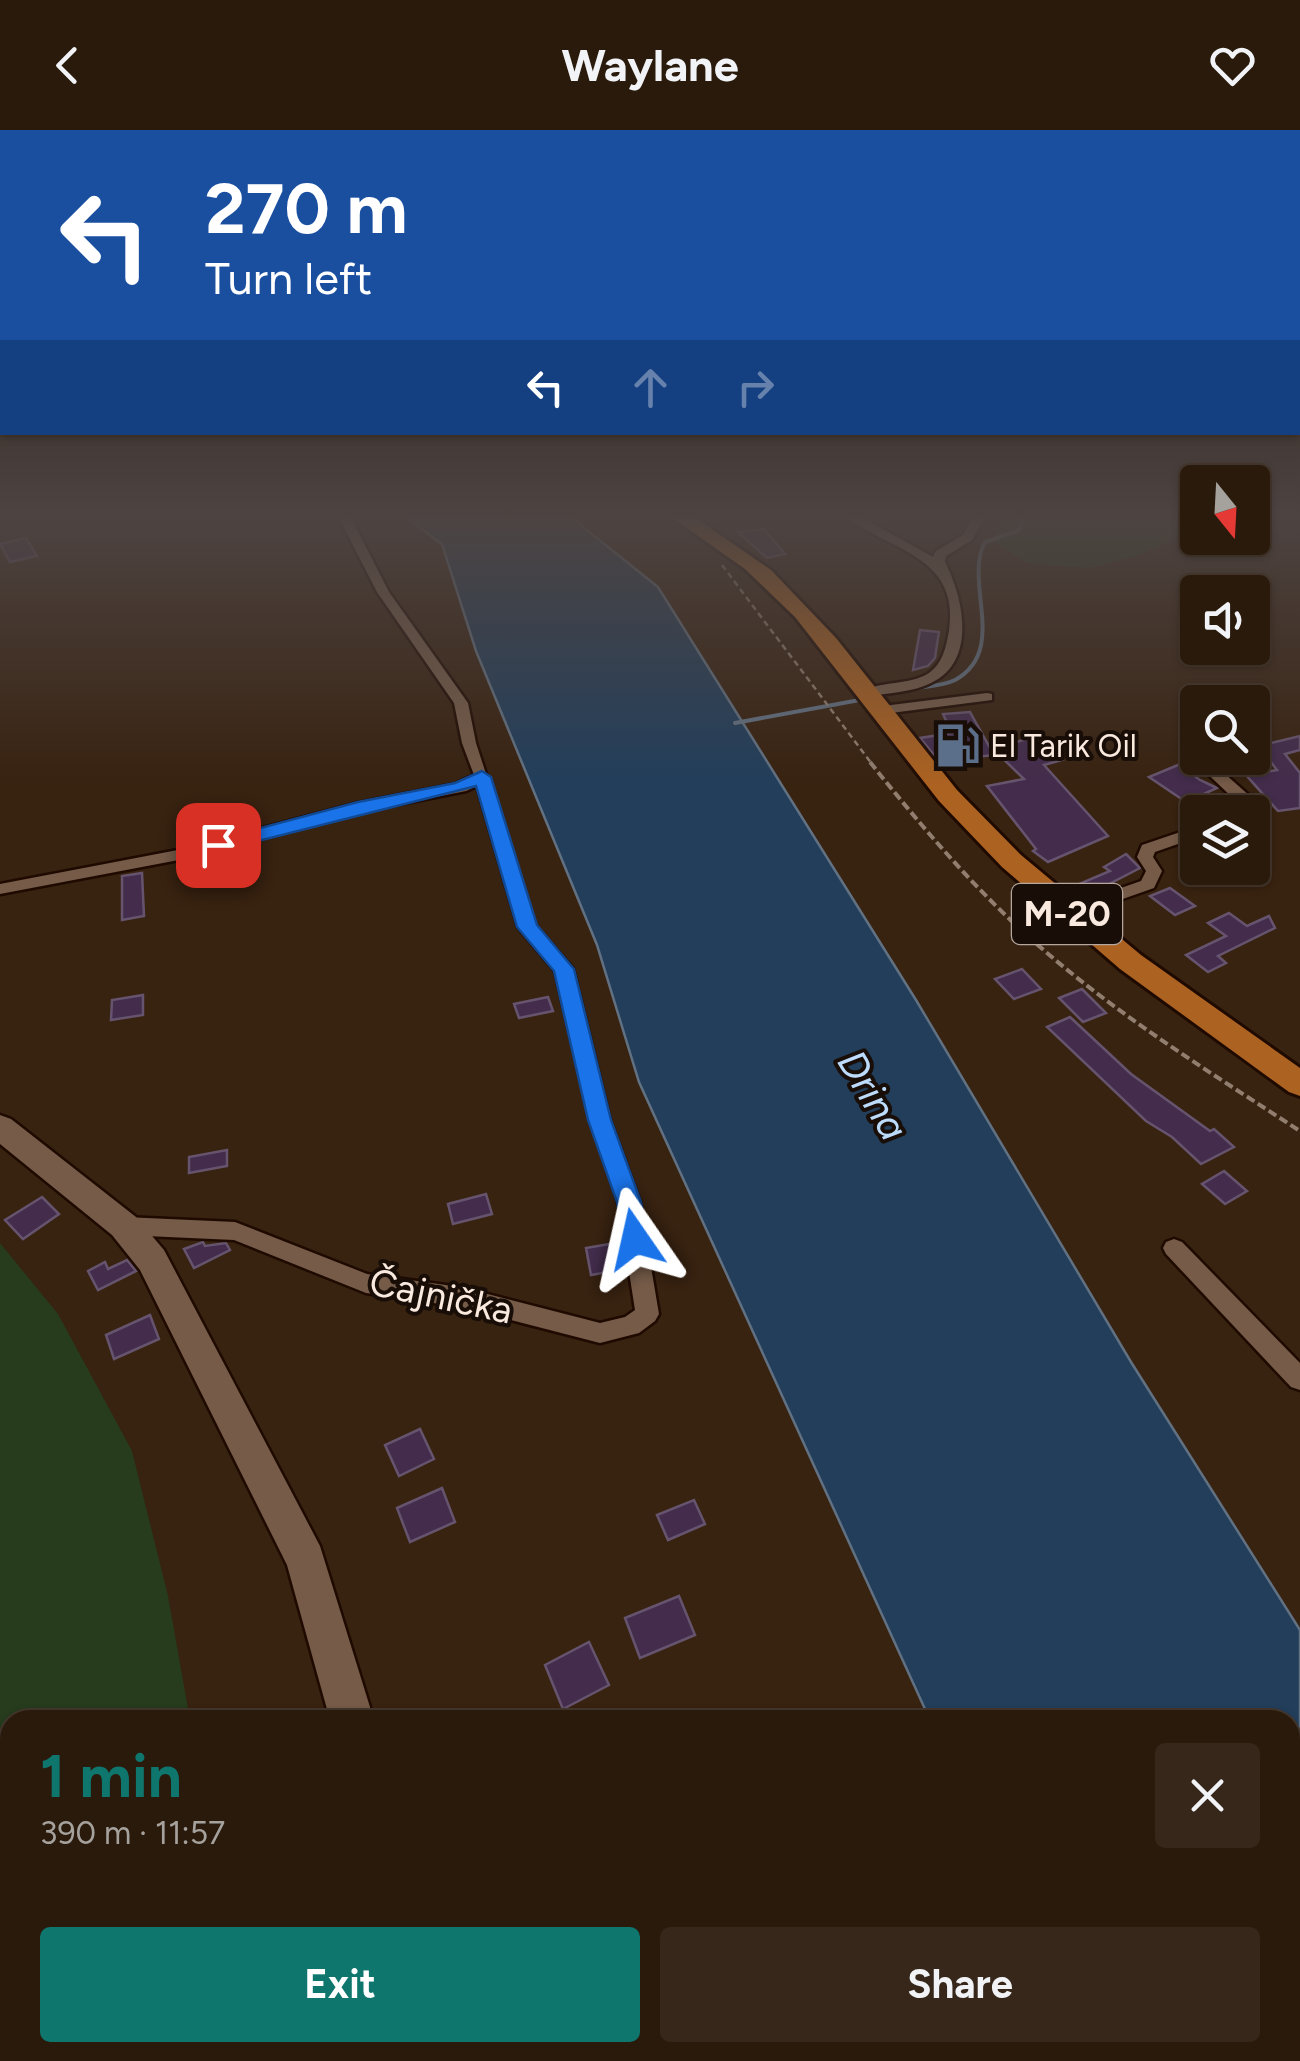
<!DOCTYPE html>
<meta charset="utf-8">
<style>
:root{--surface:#2a1a0c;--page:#36271a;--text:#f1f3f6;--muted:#a5a19d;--line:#46382d;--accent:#0f766e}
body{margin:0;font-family:Figtree,sans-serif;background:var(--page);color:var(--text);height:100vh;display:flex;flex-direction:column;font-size:38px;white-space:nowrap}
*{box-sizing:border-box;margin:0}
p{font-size:32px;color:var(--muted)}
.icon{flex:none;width:55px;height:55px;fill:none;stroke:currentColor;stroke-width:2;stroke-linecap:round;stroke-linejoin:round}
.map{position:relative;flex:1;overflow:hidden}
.drawer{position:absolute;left:0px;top:1580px;width:1300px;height:352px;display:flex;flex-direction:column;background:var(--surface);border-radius:30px 30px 0 0;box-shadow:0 2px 8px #0004,0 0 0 2px var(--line)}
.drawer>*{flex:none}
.top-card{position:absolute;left:0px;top:0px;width:1300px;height:305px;box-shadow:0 2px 8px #0004,0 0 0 2px var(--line);background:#1a4fa0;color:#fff;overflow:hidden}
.needle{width:65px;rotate:162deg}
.fabs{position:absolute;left:1180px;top:335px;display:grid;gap:20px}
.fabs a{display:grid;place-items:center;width:90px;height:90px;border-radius:10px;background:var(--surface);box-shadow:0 2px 8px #0004,0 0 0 2px var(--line);font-size:50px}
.pin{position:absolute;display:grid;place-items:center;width:85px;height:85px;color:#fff;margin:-42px;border-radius:20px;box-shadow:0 5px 15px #0006}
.me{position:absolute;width:110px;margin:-55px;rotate:349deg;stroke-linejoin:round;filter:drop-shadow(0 0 8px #0008)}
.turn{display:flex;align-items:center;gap:35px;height:210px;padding:0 40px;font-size:45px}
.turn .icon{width:130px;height:130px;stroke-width:2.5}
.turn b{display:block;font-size:70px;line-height:85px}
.lanes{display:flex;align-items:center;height:95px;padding:0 40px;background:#0003;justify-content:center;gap:50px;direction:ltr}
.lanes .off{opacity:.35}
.round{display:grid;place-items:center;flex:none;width:105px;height:105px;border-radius:10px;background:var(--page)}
.headline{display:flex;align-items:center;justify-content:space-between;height:170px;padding:0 40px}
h1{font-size:60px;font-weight:700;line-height:75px;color:var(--accent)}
.cta{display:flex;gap:20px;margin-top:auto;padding:20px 40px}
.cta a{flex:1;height:115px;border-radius:10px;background:var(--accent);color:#fff;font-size:40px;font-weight:700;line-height:115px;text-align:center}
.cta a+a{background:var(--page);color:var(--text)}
header{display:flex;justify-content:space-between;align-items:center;height:130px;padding:0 40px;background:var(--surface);font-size:45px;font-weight:700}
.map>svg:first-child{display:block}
.green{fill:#263c1d}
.water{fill:#223e5b;stroke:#627182;stroke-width:2.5}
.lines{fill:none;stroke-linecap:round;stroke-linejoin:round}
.stream{stroke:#627182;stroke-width:4}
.building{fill:#432c4c;stroke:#66546e;stroke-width:2.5}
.lane-far1-casing{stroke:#1f0a00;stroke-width:10}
.lane-casing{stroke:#1f0a00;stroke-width:12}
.street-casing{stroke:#1f0a00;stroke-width:5}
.secondary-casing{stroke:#1f0a00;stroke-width:5}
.primary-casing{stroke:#1f0a00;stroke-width:6}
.path-far1{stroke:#917e6f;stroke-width:2.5;stroke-dasharray:6 4;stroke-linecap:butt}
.path{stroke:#917e6f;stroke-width:4;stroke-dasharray:9 4;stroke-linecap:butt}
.lane-far1{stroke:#755b48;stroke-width:6}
.lane{stroke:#755b48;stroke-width:9}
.street{fill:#755b48;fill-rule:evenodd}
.secondary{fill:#755b48;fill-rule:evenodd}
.primary{fill:#ac6221;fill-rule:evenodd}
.route{fill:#1a73e8;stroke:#114b97;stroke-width:2.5}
.labels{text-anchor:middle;stroke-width:8;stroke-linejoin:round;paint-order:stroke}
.far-poi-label{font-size:32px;fill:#f9e9de;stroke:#180e07;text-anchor:start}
.shield{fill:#180e07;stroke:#b6a79e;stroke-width:2.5}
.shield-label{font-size:35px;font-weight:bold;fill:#f9e9de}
.street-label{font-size:38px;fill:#f9e9de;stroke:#180e07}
.water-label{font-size:40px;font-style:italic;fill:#bddbfb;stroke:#180e07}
</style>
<header><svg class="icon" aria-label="back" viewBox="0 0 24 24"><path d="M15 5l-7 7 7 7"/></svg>Waylane<svg class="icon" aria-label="heart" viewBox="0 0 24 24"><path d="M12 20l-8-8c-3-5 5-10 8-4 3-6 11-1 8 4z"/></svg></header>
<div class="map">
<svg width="1300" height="1931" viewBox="0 0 1300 1931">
<rect width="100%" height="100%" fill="#382210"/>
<g class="green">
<polygon points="999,384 1197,384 1197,397 1139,425 1089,438 1028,433 995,412"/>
<polygon points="0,1113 58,1184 132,1321 168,1466 190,1590 10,1590 10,1922 63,1923 63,1931 0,1931"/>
</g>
<polygon class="water" points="401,384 567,384 658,457 916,870 1131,1232 1300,1500 1300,1931 1083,1931 1079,1923 1290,1922 1290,1590 930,1590 639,952 597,815 476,521 442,414"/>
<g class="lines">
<g class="stream">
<path d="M916,558C928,556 943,556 955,550C1009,520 963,452 985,412L1019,400L1024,389L1019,384"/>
<polyline points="735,593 865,569"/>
</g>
</g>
<g class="building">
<polygon points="764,399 785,424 767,428 738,402"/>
<polygon points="26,408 37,426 10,432 0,414"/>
<polygon points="920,500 939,502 935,528 928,536 913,540"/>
<polygon points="970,582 994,625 939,631 920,608 952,603 943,584"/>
<polygon points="1252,602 1267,614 1300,606 1300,620 1285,624 1300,643 1300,678 1278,681 1246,645 1277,640 1267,627 1252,621"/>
<polygon points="1035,607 1062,630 1044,635 1108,706 1048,732 1033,721 1036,719 987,656 1024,649 992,618"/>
<polygon points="1178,635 1200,650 1217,658 1186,672 1149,647"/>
<polygon points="1126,724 1140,738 1084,767 1072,757 1110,741 1104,737"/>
<polygon points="142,743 144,786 122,790 122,746"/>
<polygon points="1170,758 1195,776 1175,785 1150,766"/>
<polygon points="1229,783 1247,796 1269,786 1275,798 1218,826 1226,833 1208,842 1186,825 1226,806 1208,793"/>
<polygon points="1022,839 1041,859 1014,869 995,849"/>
<polygon points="1082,859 1106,883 1083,892 1059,868"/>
<polygon points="143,865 143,885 111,890 112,870"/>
<polygon points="548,867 553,881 519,888 514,874"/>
<polygon points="1070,887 1131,944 1210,1001 1214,999 1234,1017 1201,1034 1172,1007 1146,991 1047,897"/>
<polygon points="227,1020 227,1036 189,1043 189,1027"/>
<polygon points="1224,1041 1247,1061 1225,1074 1202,1054"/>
<polygon points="486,1064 492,1084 453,1094 448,1074"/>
<polygon points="42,1067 59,1084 23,1109 5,1090"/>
<polygon points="203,1112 205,1116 226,1113 230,1120 194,1138 184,1119"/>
<polygon points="621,1112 625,1139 591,1145 586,1118"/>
<polygon points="127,1130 136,1141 98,1160 88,1141 105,1132 108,1139"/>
<polygon points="150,1185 159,1209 114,1229 106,1205"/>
<polygon points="420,1299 434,1329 399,1346 385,1315"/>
<polygon points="442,1358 455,1392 410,1412 397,1378"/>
<polygon points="694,1370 705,1394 668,1410 657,1385"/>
<polygon points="679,1466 695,1505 640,1528 625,1488"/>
<polygon points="589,1512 609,1555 563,1579 545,1535"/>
</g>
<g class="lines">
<defs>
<polyline id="lane-far1" points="1256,634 1262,633"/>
<polyline id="lane" points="1215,643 1262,633"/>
<g id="street">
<polygon points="337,384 349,384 389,462 468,573 476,613 535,795 573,839 610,990 640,1072 659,1184 655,1191 639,1203 600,1213 460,1177 366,1163 234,1110 124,1105 116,1102 113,1096 116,1090 124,1087 235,1092 367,1144 460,1157 600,1193 625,1187 635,1180 618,1072 590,990 555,841 518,797 477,656 466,661 359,682 184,729 0,764 0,754 183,719 358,673 455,654 474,645 462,613 454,573 377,462"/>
<path d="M841,384H856L933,427L936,421L963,405L975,384H987L972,410L946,426L945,432C963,467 978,531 931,553C913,562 889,563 869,566L862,562C881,550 909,556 929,543C943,533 946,517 949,501C961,424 886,420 841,384Z"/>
<polygon points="987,563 992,564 992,570 883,584 876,580 883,576"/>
<polygon points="1198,624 1198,628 1207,628 1251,667 1253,670 1244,682 1228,682 1236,671 1194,631 1191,628"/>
<polygon points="1198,696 1198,707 1155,722 1153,727 1162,741 1154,758 1066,789 1057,783 1060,779 1141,751 1146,741 1137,727 1142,715"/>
<polygon points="1174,1109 1182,1112 1300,1233 1300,1260 1291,1257 1166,1124 1163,1118 1166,1112"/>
</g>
<g id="secondary">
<polygon points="0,985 11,989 136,1087 164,1120 320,1416 374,1590 330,1590 287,1435 140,1140 112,1105 0,1014"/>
<polygon points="426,1922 476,1922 478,1931 428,1931"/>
</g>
<polygon id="primary" points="667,384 690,384 771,440 836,508 957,660 1021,725 1141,825 1300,938 1300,966 1289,962 1120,839 1002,737 939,671 795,487 745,439"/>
</defs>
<use href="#lane-far1" class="lane-far1-casing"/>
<use href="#lane" class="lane-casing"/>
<use href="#street" class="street-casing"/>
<use href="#secondary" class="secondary-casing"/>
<use href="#primary" class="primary-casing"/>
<polyline class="path-far1" points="722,435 872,634"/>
<path class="path" d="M870,632C922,697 976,761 1039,816C1120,887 1211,943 1300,1001"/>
<use href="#lane-far1" class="lane-far1"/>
<use href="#lane" class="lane"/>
<use href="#street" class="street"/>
<use href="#secondary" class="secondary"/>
<use href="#primary" class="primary"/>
</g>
<linearGradient id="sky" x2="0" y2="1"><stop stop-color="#1f1309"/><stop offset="0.59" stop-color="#4d4442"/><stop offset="1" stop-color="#4d4442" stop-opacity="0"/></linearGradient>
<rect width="1300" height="655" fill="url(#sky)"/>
<polygon class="route" points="482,641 491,647 537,795 574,839 611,990 641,1072 648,1109 644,1117 635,1120 626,1117 617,1072 588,990 554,841 517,797 476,656 218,721 209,715 212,711 358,672 455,653"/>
<defs>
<symbol id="fuel-bare" viewBox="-9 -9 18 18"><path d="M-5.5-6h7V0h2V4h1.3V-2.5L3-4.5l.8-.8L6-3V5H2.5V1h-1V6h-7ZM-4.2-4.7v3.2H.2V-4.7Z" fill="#5c6f8a" stroke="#180e07" stroke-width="2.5" paint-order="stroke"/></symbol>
</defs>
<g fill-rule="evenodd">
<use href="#fuel-bare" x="926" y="584" width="63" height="63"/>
</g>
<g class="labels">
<g class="far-poi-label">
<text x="990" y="627">El Tarik Oil</text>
</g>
<rect class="shield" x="1012" y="754" width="110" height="60" rx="8"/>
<g class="shield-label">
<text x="1067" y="796">M-20</text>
</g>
<g class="street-label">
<text transform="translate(441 1166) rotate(12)" y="13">Čajnička</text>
</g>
<g class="water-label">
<text transform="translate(873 965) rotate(59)" y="14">Drina</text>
</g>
</g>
</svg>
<div class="fabs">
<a><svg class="needle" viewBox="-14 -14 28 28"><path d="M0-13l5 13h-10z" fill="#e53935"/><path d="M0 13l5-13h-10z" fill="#a5a19d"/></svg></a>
<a><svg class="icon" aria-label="sound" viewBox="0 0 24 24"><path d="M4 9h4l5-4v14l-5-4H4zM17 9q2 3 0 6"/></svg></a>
<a><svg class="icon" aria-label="search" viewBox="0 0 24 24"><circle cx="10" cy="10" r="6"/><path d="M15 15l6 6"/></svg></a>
<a><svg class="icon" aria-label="layers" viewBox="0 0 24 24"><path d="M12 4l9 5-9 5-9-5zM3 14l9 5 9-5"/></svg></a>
</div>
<div class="pin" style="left:218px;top:715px;background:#d93025"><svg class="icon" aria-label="arrive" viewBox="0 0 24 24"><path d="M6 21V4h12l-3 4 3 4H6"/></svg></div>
<svg class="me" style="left:635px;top:1109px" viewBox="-20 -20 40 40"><path d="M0-17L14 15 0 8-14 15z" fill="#1a73e8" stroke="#fff" stroke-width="4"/></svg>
<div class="top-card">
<div class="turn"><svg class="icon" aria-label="left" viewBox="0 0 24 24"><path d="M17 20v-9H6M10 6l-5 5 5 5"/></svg><div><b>270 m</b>Turn left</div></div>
<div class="lanes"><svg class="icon" aria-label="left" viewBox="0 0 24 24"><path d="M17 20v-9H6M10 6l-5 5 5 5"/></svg><svg class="icon off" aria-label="ahead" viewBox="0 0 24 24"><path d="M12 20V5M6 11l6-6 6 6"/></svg><svg class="icon off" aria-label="right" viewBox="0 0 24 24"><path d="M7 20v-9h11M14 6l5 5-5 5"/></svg></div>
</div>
<section class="drawer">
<div class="headline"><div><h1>1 min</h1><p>390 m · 11:57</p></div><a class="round"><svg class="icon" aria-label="close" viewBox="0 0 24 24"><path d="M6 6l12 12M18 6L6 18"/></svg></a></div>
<div class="cta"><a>Exit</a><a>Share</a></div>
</section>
</div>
